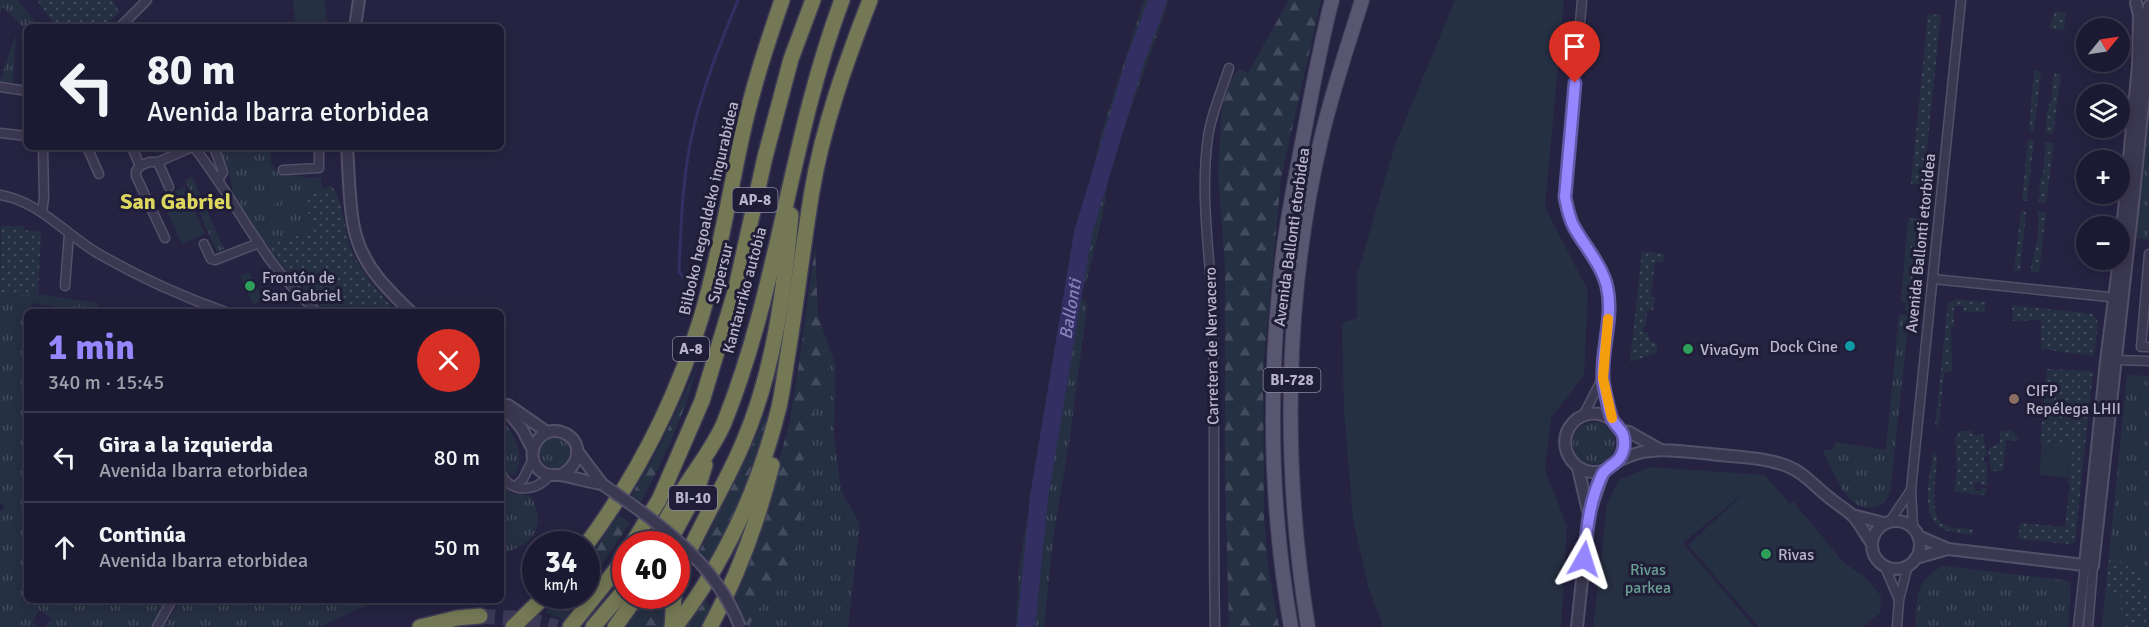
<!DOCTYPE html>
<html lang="es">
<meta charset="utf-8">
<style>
:root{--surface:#1c1a32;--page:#29273e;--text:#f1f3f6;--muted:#a0a1ac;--line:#3a384d;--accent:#9687ff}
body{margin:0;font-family:Signika,sans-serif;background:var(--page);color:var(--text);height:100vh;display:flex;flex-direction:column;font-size:22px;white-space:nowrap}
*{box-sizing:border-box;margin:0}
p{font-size:20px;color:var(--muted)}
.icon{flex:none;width:33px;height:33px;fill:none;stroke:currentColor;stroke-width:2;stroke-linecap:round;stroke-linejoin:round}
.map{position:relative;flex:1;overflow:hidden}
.drawer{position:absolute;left:24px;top:309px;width:480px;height:294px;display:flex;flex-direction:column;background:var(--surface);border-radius:9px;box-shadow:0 3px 15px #0003,0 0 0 2px var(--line)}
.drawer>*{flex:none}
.banner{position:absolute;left:24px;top:24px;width:480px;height:126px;border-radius:9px;box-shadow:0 3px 15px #0003,0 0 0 2px var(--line);background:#1c1a32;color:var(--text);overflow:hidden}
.needle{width:39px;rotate:60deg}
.controls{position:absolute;left:2076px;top:18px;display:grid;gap:12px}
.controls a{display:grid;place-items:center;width:54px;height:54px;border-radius:50%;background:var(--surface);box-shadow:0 3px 15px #0003,0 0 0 2px var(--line);font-size:30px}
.speed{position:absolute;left:522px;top:531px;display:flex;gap:12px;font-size:30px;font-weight:700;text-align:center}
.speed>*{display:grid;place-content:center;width:78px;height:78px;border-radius:50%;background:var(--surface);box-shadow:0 3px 15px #0003,0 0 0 2px var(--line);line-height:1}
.speed small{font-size:15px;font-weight:400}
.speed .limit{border:9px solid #d22;background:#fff;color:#111}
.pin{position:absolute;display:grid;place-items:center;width:51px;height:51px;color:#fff;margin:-62px -26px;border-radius:50% 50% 50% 0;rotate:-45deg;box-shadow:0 0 6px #0007}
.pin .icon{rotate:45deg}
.me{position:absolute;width:66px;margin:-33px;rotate:6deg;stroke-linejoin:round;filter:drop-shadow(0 0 4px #0008)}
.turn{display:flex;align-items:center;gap:21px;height:126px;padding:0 24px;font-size:27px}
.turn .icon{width:78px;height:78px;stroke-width:2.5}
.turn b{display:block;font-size:42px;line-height:51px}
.round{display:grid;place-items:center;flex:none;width:63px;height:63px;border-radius:32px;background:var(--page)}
.overview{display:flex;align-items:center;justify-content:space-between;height:102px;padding:0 24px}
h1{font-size:36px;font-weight:800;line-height:45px;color:var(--accent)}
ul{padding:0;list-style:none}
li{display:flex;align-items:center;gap:18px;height:90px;padding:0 24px;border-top:2px solid var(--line)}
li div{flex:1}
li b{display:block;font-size:22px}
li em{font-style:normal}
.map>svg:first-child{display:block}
.grass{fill:url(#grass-tufts)}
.forest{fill:url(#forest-firs)}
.park{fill:#263043}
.garden{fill:url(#garden-dots)}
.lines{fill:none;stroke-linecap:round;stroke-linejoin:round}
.stream{stroke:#342f62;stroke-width:3}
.river{stroke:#342f62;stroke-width:18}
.motorway-tunnel{stroke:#3c3957;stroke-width:15;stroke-dasharray:15 8;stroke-linecap:butt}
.minor-casing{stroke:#535069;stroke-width:11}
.tertiary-casing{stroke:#535069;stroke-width:14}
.primary-casing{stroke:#3e3c55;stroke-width:16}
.motorway-casing{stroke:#3f3d56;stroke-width:18}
.minor{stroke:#3b3852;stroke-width:8}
.tertiary{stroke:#3b3852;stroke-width:10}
.primary{stroke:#595672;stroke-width:14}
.motorway{stroke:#747854;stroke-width:15}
.tertiary-bridge-casing{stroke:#535069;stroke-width:14;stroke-linecap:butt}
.tertiary-bridge{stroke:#3b3852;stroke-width:10}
.route-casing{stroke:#6258a6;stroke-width:15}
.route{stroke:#9687ff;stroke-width:10}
.slow{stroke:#f59e0b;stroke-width:10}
.leisure-dot{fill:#2e9e5b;stroke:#1f1d37;stroke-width:2}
.culture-dot{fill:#0f9aa8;stroke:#1f1d37;stroke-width:2}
.education-dot{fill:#8d6e63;stroke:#1f1d37;stroke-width:2}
.labels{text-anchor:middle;stroke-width:6;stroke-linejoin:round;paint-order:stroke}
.shield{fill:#1f1d37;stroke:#8a879f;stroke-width:1.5}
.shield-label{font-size:15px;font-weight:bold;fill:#b8b5cc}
.street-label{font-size:16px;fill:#b8b5cc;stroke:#1f1d37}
.poi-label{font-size:16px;fill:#b8b5cc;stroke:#1f1d37;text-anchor:start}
.park-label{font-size:16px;fill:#6a9f91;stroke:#1f1d37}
.water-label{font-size:18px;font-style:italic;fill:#8681ba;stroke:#1f1d37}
.district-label{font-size:22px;font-weight:bold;fill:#ded75e;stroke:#1f1d37}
</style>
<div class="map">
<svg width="2149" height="627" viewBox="0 0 2149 627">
<defs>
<pattern id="grass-tufts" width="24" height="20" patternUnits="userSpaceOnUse" patternTransform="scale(1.5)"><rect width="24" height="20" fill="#263043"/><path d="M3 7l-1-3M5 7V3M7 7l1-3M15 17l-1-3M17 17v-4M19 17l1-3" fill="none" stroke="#434c5d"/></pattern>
<pattern id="forest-firs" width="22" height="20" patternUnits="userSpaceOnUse" patternTransform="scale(1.5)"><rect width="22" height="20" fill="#263043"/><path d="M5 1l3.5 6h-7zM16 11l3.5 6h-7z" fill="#434c5d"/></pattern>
<pattern id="garden-dots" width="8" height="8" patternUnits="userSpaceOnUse" patternTransform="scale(1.5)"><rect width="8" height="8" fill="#263043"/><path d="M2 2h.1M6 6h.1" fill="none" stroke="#434c5d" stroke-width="1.8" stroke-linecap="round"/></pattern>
</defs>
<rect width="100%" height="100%" fill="#262342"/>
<g class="grass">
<polygon points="0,0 18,0 39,27 27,27 27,31 3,7 0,13"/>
<polygon points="1144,0 1169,0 1110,169 1102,218 1086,283 1068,281 1101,134"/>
<polygon points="16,34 13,86 0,85 0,80"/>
<polygon points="2149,104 2149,240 2136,238"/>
<polygon points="219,147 271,147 271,163 277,172 308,178 321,177 322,190 303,200 315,230 266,245 234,199 229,170"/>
<polygon points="192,177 224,249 217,252 185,180"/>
<polygon points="1908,218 1920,219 1910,312 1905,311 1905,303 1901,302"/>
<polygon points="38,294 98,303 99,312 52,312 52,306 33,303 31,312 27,312 27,600 170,600 155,627 46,627 51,618 39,610 32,622 39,627 0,627 0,511 4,510 3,503 0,503 0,296"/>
<polygon points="1065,298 1084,299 1087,306 1070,436 1053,539 1044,627 1016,627 1019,567"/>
<path d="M1899,314L1909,315L1891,487C1889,497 1886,505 1874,507C1847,514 1832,469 1823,450H1833L1835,442L1886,450Z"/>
<path d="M833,358L835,364L834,437L841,490L860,524L848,627H749C756,608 770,593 782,578C785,573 791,568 793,563C805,536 797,505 801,477C806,436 817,396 833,358Z"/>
<polygon points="2127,375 2149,376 2149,627 2102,627"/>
<path d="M501,418C514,434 526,454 515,474L512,475L507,473L501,457Z"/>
<circle cx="1594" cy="443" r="21"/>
<circle cx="555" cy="453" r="15"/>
<path d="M501,485L511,493L531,496C547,527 533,547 501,553Z"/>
<path d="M1943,566L2065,580L2070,583L2071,589L2068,627H1915C1918,597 1913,582 1943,566Z"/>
<polygon points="180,600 378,600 319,627 165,627"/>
</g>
<g class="forest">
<polygon points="1289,0 1321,0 1281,178 1263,370 1264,517 1268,567 1279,627 1229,627 1225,480 1225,267 1218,172 1222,106 1232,78 1239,69 1248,73"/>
<path d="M815,245L818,316L833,358C817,396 806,436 801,477C800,488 801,499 801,509C801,526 799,548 793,563C783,587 758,601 749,627H747L735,597L772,485L789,425L800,357Z"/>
<path d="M697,367C684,416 663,461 639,506L630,498L661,444Z"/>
<path d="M766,413C768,460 730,527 709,569L697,556L748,455Z"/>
<polygon points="619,515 630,523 587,586 587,561"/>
<polygon points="559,596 579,596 564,620 546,613"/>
<polygon points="648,596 664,596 663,627 627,627"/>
<polygon points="705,600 712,612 705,627 686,627"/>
</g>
<g class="park">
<polygon points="293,0 325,0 327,27 295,27"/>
<polygon points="1455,0 1564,0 1545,207 1588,291 1584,375 1551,418 1545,470 1567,527 1561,627 1383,627 1368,586 1353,519 1344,412 1342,323 1357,318 1357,275 1395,145"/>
<polygon points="271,186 280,201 263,211 254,195"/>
<polygon points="184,187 205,234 182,244 161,198"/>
<polygon points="249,272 263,300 253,305 240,276"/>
<polygon points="2042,443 2071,445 2068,478 2039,475"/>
<polygon points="1650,467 1765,475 1790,504 1793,501 1843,562 1866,578 1881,596 1880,613 1863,627 1759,627 1688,545 1751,487 1683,543 1754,627 1593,627 1607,504 1619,480"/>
<polygon points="2110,549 2117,559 2149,578 2149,627 2102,627"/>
</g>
<g class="garden">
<polygon points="37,0 112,0 120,13 102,27 56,27"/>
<polygon points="2055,11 2066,12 2064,30 2049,29"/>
<polygon points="1928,14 1941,15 1923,184 1911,184"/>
<polygon points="2034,70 2041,71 2034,131 2029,131"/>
<polygon points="2055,73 2061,74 2053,134 2045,133 2047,122 2046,114 2052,98 2052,81"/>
<polygon points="2028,140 2034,140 2027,201 2022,200"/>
<polygon points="2045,142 2054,143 2046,203 2038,202 2040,193 2039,184 2044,169"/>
<path d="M331,185C345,204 343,229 352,251C362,274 380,294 397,312H327L279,262L266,245L315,230L303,200Z"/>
<polygon points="2021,211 2026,212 2020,271 2014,270"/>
<polygon points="2038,211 2046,212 2039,272 2030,272 2038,237"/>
<polygon points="1,226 25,226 24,230 41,232 38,294 0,296"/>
<polygon points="1642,251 1664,254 1663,263 1655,262 1651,297 1655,298 1653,311 1647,310 1646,326 1644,326 1643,332 1648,333 1651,342 1657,343 1657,353 1630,362"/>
<polygon points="1956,299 1985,302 1985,312 1963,312 1963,306 1954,306 1954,327 1951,328 1952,371 1944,373 1939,424 1935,427 1948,303"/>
<polygon points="2012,305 2093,314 2098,322 2094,356 2041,349 2041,320 2013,321"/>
<polygon points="2047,369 2093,371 2075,541 2070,544 2018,539 2020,523 2065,527 2070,484 2068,483 2071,446 2040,443"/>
<polygon points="2012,430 2019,441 2006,440 2003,471 1991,471 1988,450 2000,442 2000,432"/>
<polygon points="1958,431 1972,431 1973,435 1983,434 1987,456 1984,456 1984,462 1987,462 1987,485 1981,485 1980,482 1974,483 1975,491 1981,491 1981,488 1987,488 1985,495 1954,492 1957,471 1955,438 1957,437"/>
<path d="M1933,452L1936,454L1937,461C1936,475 1930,512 1940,522C1949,529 1963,528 1973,529L1972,535C1961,533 1945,533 1937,525C1920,508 1931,473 1933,452Z"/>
<polygon points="2110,549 2117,559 2149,578 2149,580 2117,599 2106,591"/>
<polygon points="2149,584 2146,627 2133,624 2128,627 2123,627 2120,602"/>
</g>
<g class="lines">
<path class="stream" d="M694,284L685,279L679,272C681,226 682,180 692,135C702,89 720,44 738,0"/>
<path class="river" id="s1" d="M1026,627L1039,497L1083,233L1136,58L1158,0"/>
<polyline class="motorway-tunnel" points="480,616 526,619 557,627"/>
<defs>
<g id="minor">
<polyline points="1582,0 1565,197 1574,227 1597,263 1608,289 1608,327 1603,378 1612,419"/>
<polyline points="120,27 147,0"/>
<polyline points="0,87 27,91"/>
<polyline points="0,133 27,136"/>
<polyline points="87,147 99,174"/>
<polyline points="132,147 140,166 136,171 136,176 165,238"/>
<path d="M194,147C222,183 244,223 270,260C284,279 300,296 317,312"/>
<polyline points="214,147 223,172 218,180"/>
<polyline points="158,162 169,187"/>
<polyline points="140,166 149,162 158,162 192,147"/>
<polyline points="283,170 319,168 319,147"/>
<path d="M0,195C39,201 66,235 99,254C139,277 183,297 226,312"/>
<polyline points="42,212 44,198 43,147"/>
<polyline points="204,244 211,259 215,260 259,243"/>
<polyline points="2149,254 2141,347 2149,347"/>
<polyline points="1933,279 2119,298"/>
<polyline points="65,286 69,234"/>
<polyline points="2116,360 2149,361"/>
<polyline points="1583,416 1602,379"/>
<path d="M501,474C512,494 536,492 550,475"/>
<polyline points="516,486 523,479 533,459"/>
<polyline points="1890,521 1911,490"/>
<polyline points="1913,527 1911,490 1961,0"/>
<polyline points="1885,567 1899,600"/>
<polyline points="157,627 172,600"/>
<path d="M1215,627C1213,527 1215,427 1213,327C1212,264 1199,201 1208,137C1211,114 1222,90 1229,68"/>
<polyline points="1897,627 1899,600 1908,565"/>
<polyline points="2078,627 2085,565"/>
<polyline points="2088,627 2093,566"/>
</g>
<g id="tertiary">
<polyline points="355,27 359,0"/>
<path d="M347,147C349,173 349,213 356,236C365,268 388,290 411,312"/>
<polyline points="2120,251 2138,66 2139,15 2136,3"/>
<polyline points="501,403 522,429 533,450"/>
<polyline points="508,405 547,432"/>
<polyline points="1622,431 1629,432 1661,450"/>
<polyline points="578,452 602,484"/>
<path d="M1618,461C1640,424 1589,395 1569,428C1558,447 1572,470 1592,472C1603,473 1609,468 1617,462C1623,458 1635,454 1642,452C1665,448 1688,452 1711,454C1736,457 1764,457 1787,466C1805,473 1816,488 1831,499C1838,505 1846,509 1853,516C1860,524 1865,534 1871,542"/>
<polyline points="1578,468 1588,511"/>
<path d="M560,475C579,468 585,442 564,433C540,422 520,457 542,472C548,476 553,475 560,475C574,477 587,482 602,484"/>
<polyline points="1852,515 1884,523"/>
<circle cx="1896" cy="545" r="24"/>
<polyline points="1918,536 1948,549 2093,566 2133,204 2145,84 2147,15 2149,6"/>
<polyline points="1916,558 1948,549"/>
<polyline points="2085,565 2106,361 2119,260"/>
<polyline points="1577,627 1589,514 1604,471"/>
</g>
<g id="primary">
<path d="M1291,627C1269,502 1268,372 1284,246C1289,210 1296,174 1303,138C1312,92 1320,45 1332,0"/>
<path d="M1308,627C1282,465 1284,295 1322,135C1333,89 1348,45 1362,0"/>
</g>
<g id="motorway">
<polyline points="632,544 659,500 702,401 735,292 765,157 791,59 813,0"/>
<path d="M653,544C664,525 674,504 686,485C699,465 714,446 724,423C779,287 790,138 842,0"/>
<polyline points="668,544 697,491 705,465"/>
<path d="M586,545C637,476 676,400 701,318C719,258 729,196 742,136C752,89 767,44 782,0"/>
<path d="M676,583C681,566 690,549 698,533C713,503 730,474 743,443C774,371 784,291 791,215"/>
<polyline points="420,627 457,618 480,616"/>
<polyline points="513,627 545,596"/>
<polyline points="570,627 615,571 626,555"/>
<polyline points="593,627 626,588"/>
<polyline points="615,627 637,596"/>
<polyline points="672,627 674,596"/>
<path d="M675,627C726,561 759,487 779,407C783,389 785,371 788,353C797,299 803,245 812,191C823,126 846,62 870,0"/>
<path d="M710,627C738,576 758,520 772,465"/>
</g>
</defs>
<use href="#minor" class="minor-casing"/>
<use href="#tertiary" class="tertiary-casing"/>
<use href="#primary" class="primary-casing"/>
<use href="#motorway" class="motorway-casing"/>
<use href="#minor" class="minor"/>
<use href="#tertiary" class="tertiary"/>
<use href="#primary" class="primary"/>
<use href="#motorway" class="motorway"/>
<defs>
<path id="tertiary-bridge" d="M602,484C657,522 715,561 740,627"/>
</defs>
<use href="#tertiary-bridge" class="tertiary-bridge-casing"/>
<use href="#tertiary-bridge" class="tertiary-bridge"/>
</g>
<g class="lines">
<defs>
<path id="route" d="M1575,83L1565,197C1567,207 1569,218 1574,227C1585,247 1602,265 1607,287C1614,317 1601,349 1603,379C1603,384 1610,415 1612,419C1617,429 1626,430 1624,447C1621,465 1608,464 1602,475C1589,502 1587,529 1584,559"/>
</defs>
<use href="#route" class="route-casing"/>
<use href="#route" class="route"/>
<polyline class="slow" points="1608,319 1603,378 1612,418"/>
</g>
<g class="leisure-dot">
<circle cx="250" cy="286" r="6"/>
<circle cx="1688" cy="349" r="6"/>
<circle cx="1766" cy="554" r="6"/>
</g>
<circle class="culture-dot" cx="1850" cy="346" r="6"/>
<circle class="education-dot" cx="2014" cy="399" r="6"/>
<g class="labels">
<g class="shield">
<rect x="732.5" y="188" width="45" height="24" rx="4.5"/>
<rect x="673" y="337" width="36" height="24" rx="4.5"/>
<rect x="1263.5" y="368" width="57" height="24" rx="4.5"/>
<rect x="669" y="486" width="48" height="24" rx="4.5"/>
</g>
<g class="shield-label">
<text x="755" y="205">AP-8</text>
<text x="691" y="354">A-8</text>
<text x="1292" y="385">BI-728</text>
<text x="693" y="503">BI-10</text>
</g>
<g class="street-label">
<text transform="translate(708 208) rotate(-77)" y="6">Bilboko hegoaldeko ingurabidea</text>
<text transform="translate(1291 237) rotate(-82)" y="6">Avenida Ballonti etorbidea</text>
<text transform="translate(1920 243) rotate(-84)" y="6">Avenida Ballonti etorbidea</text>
<text transform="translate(720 273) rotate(-76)" y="6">Supersur</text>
<text transform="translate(744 290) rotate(-75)" y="6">Kantauriko autobia</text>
<text transform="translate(1211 346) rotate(-91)" y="6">Carretera de Nervacero</text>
</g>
<g class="poi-label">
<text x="262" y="283">Frontón de<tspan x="262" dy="18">San Gabriel</tspan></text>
<text x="1838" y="352" text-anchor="end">Dock Cine</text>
<text x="1700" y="355">VivaGym</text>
<text x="2026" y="396">CIFP<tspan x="2026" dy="18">Repélega LHII</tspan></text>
<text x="1778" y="560">Rivas</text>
</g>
<g class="park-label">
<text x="1648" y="575">Rivas<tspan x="1648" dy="18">parkea</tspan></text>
</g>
<g class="water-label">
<text dy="6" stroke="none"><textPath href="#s1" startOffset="321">Ballonti</textPath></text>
</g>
<g class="district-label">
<text x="176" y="209">San Gabriel</text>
</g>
</g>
</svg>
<div class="controls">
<a><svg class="needle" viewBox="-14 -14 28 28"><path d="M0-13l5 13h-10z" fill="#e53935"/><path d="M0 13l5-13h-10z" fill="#a0a1ac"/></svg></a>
<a><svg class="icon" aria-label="layers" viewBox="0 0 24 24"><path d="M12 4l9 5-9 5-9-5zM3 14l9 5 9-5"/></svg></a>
<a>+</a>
<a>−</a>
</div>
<div class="speed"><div>34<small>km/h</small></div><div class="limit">40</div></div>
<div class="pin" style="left:1575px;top:83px;background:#d93025"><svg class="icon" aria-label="arrive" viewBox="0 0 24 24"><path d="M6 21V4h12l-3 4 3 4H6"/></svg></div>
<svg class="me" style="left:1584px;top:559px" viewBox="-20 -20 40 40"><path d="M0-17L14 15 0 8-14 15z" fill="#9687ff" stroke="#fff" stroke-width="4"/></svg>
<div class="banner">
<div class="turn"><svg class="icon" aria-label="left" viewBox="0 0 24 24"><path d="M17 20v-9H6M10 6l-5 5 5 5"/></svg><div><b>80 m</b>Avenida Ibarra etorbidea</div></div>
</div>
<section class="drawer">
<div class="overview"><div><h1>1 min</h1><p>340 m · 15:45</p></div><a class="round" style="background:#d93025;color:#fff"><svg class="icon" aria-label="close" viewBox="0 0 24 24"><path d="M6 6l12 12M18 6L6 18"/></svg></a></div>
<ul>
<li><svg class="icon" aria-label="left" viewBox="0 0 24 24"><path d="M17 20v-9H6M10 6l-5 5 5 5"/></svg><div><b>Gira a la izquierda</b><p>Avenida Ibarra etorbidea</p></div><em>80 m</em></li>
<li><svg class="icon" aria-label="ahead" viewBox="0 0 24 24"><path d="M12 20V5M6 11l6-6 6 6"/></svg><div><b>Continúa</b><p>Avenida Ibarra etorbidea</p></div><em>50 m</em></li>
</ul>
</section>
</div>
